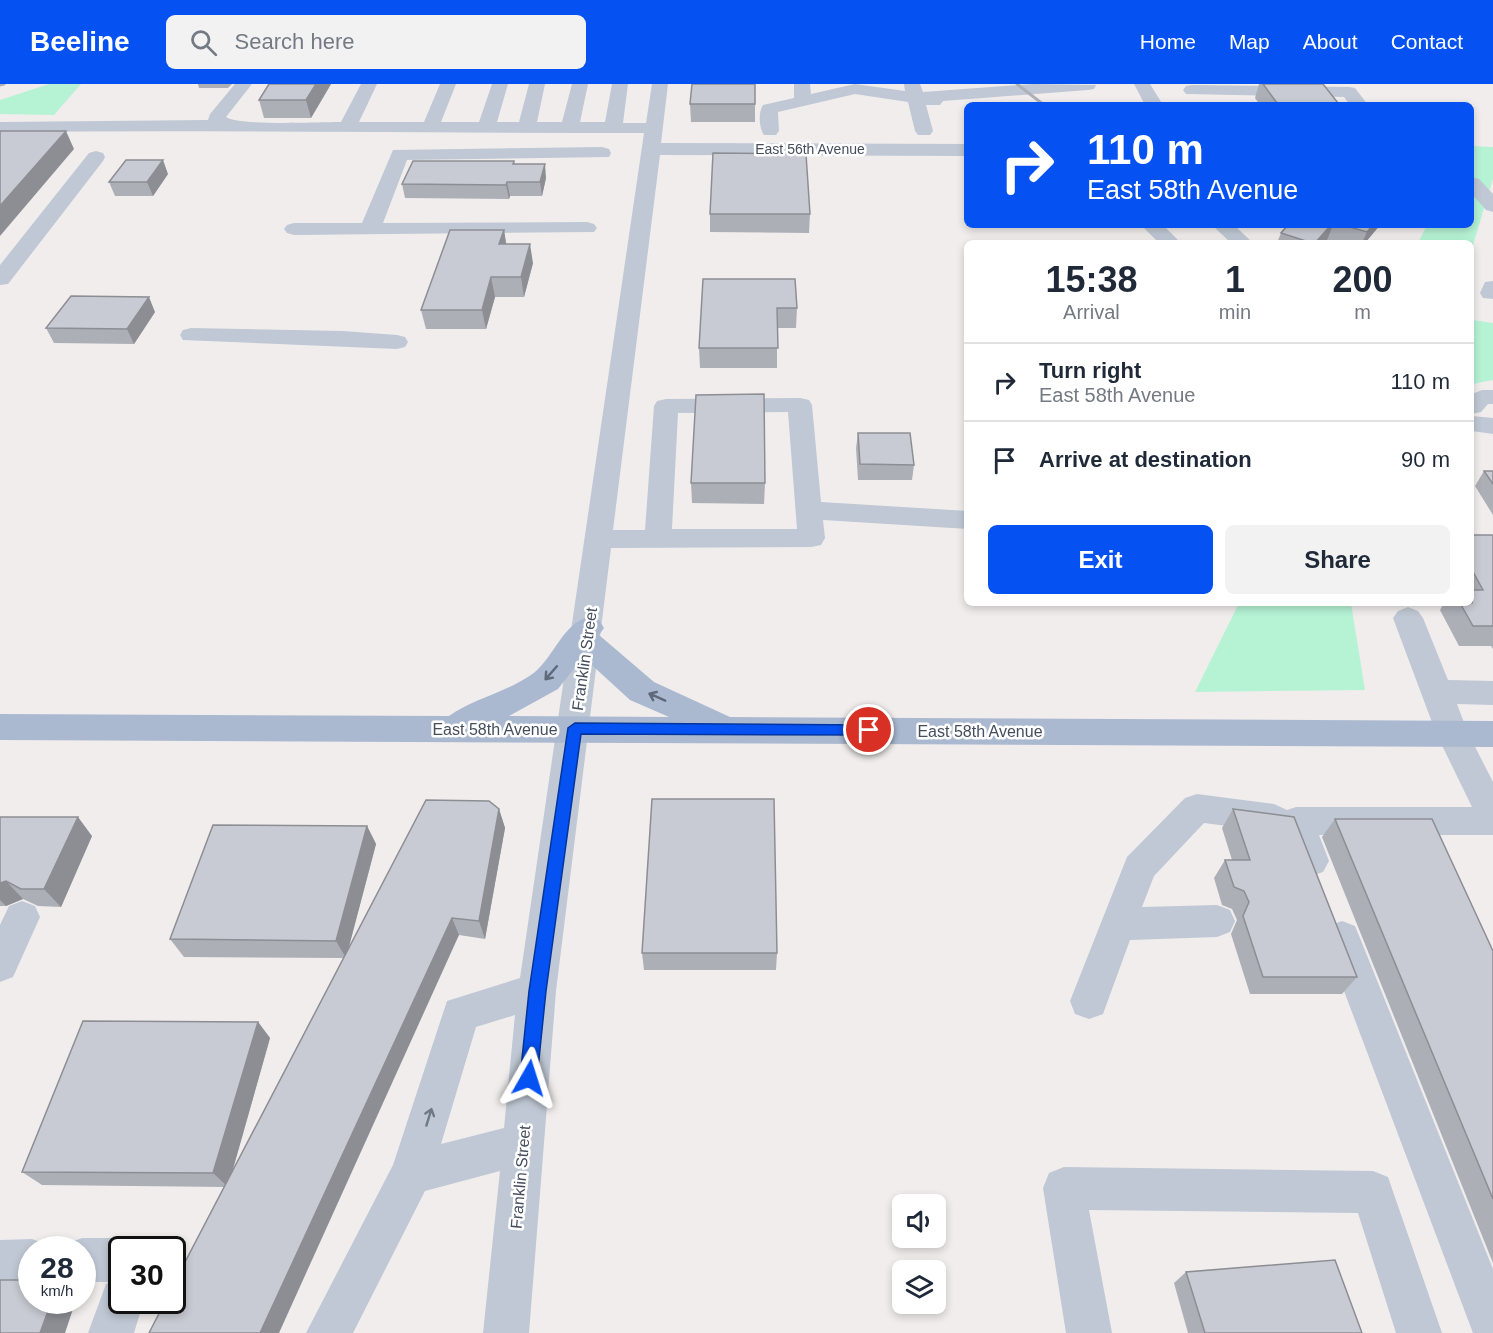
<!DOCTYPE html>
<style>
:root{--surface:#fff;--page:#f2f2f3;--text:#1f2937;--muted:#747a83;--line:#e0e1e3;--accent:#0651f2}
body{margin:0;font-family:Arial,sans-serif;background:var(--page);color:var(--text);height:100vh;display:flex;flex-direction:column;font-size:22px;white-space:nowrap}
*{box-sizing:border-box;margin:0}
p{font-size:20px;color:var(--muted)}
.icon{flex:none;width:33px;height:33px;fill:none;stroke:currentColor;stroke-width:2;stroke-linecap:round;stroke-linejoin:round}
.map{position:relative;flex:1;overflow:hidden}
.drawer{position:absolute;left:964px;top:156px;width:510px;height:366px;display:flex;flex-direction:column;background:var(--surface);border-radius:9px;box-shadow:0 3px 9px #0003}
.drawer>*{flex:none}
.guide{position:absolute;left:964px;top:18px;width:510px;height:126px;border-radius:9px;box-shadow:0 3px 9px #0003;background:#0651f2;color:#fff;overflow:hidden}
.tools{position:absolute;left:892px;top:1110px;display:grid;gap:12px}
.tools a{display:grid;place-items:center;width:54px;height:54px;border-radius:9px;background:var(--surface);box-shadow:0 3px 9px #0003;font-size:30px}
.speed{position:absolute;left:18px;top:1152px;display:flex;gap:12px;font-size:30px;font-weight:700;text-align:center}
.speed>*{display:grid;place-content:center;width:78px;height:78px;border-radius:50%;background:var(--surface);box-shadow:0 3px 9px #0003;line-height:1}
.speed small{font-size:15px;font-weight:400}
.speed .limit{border:3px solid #111;border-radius:9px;background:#fff;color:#111}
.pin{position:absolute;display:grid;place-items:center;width:51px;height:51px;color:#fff;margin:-26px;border:3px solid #fff;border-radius:50%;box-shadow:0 2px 6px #0007}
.me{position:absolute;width:66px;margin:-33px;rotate:6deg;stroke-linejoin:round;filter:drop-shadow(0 0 4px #0008)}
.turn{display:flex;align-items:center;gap:21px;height:126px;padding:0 24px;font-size:27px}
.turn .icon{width:78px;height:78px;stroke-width:2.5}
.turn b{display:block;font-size:42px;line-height:51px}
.eta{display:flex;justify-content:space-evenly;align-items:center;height:102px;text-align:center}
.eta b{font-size:36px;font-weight:800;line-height:42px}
.primary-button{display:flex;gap:12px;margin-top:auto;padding:12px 24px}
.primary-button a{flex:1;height:69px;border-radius:9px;background:var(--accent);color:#fff;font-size:24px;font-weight:800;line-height:69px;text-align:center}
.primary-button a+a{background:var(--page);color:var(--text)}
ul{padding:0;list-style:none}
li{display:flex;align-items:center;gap:18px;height:78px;padding:0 24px;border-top:2px solid var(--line)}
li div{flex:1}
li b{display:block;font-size:22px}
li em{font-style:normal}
header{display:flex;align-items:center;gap:36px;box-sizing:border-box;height:84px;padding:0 30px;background:var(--accent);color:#fff}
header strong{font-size:28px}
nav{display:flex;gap:33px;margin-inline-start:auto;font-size:21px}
.search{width:420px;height:54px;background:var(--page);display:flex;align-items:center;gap:15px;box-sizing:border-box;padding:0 21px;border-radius:9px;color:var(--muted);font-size:22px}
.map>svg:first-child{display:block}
.green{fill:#b6f3d5}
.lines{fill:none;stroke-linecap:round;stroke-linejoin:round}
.minor{fill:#bfc8d4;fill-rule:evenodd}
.major{fill:#aab9d0;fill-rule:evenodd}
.rail{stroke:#afb1b9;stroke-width:3}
.wall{fill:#adafb6}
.shaded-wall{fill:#8d8e94}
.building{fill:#c9cbd4;stroke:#8d8e94;stroke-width:1.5}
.oneway{stroke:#5e697a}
.oneway2{stroke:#6f7987}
.route{fill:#0651f2;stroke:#04359d;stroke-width:1.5}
.labels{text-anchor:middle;stroke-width:5;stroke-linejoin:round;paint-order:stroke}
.far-street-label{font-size:14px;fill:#444e5d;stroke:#fff}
.street-label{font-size:16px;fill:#444e5d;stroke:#fff}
</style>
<header>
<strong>Beeline</strong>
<div class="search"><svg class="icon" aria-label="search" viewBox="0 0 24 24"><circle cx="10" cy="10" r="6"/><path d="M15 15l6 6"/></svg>Search here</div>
<nav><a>Home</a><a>Map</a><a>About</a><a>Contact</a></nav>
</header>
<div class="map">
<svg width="1493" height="1249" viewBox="0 0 1493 1249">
<rect width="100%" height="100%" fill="#f1eded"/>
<g class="green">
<polygon points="49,0 81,0 54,31 0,30 0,16"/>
<polygon points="1472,62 1493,63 1493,95 1472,164 1472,159 1418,159 1427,141 1472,141"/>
<polygon points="1472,236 1493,239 1493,296 1472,300"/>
<polygon points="1239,519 1351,519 1365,606 1195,608"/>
</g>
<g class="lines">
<g class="minor">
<path d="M235,0H252L226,33C238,42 321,38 341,38L361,0H377L359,38H424L440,0H456L441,38H479L492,0H508L497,38H519L529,0H545L537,38H562L572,0H588L580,38H605L612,0H628L623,39H646L652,0H668L661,59L968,60V72L660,71L613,446H645L654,322L657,317L666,315L800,314L809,316L812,321L821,418L968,427V445L823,436L825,454L821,461L811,463L611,464L556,907L529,1249H483L500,1087L425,1107L353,1249H306L393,1081L447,917L520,894L644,49C429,49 215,46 0,48V38L208,36L210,30ZM788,328L797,445H672L678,329ZM515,931L504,1044L441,1060L476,943Z"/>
<path d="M794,0H810L811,10L855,0L905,7L904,0H920L923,8L1033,0L1096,1L1094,5L1088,6L943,17L940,21H926L933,47L930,51H918L915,47L908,18L855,10L778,28L779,47L776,51H764C759,44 758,28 763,21L794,14Z"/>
<polygon points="1134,0 1150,0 1163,21 1145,21"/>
<polygon points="1192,1 1349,3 1355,4 1368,21 1350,21 1344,13 1186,10 1183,6 1186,2"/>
<polygon points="602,63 609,65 611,69 609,73 407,76 383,139 587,138 594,140 597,144 594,148 294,151 287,149 284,145 287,141 294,139 362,139 393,66"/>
<polygon points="96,67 103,69 105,73 103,77 8,200 0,201 0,181 89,69"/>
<polygon points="1472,93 1479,95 1493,110 1493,128 1486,126 1472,110"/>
<polygon points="1141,141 1163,141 1181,159 1159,159"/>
<polygon points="1212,141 1234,141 1253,159 1231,159"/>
<polygon points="1493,197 1493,215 1483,214 1480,209 1485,198"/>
<polygon points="191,244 343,247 397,251 405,253 408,258 405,263 397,265 183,256 180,251 183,246"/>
<polygon points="1482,306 1493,306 1493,320 1488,320 1481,328 1472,330 1472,310"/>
<polygon points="1472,332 1493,334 1493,350 1472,347"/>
<polygon points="1408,523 1418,527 1423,534 1448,596 1493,597 1493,621 1457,620 1468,649 1493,698 1493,751 1319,751 1329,777 1323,788 1311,792 1299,788 1282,745 1274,748 1204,739 1154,792 1142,823 1217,821 1230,826 1235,837 1230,848 1217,853 1130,856 1103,930 1089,935 1075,930 1070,917 1127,773 1185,714 1197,710 1274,720 1287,726 1296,723 1472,723 1436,649 1393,534 1398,527"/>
<polygon points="22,817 35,822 40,833 13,893 0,898 0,841 9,822"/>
<polygon points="1342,837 1355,842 1360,854 1493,1185 1493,1249 1473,1249 1324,854 1329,842"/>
<polygon points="1064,1083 1373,1087 1388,1093 1442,1249 1396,1249 1358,1129 1089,1126 1112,1249 1066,1249 1043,1104 1049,1089"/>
<polygon points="82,1154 122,1154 138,1160 140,1166 122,1166 122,1216 144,1216 134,1249 88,1249 106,1200 110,1198 82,1198 82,1166 64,1166 66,1160"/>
<polygon points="32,1155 48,1161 49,1166 32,1166 32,1199 0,1200 0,1156"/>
</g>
<path class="major" d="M588,533L599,536L604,544L599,551L654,598L730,633L1493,637V663L0,656V630L449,632C474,614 509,608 535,588C554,572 563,540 588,533ZM583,573L630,616L669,633L509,632L558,605Z"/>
<g class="rail">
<polyline points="1017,0 1044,21"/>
<polyline points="0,1 4,0"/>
</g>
</g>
<g class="wall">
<polygon points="198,0 232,0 228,4 199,4"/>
<polygon points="269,0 331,0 311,34 264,34 259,16"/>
<polygon points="755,0 755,38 691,38 690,20"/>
<polygon points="1259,0 1323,0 1338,19 1337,21 1260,21 1255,14"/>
<polygon points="514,77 515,80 546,94 542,112 510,112 509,115 405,114 402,100"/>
<polygon points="168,90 153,112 115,112 109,98"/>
<polygon points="710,130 810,130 809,149 710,148"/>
<polygon points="1288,141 1380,141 1365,159 1336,159 1327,156 1324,159 1277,159 1281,149"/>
<polygon points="504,146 506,160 533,179 524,213 495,213 486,245 426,245 421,226"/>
<polygon points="703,195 797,224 796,244 777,244 777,284 700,284 699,264"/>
<polygon points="155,228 134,260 54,259 46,244"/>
<polygon points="858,349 914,381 912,396 858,396 856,364"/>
<polygon points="1484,387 1493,387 1493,431 1475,402"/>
<polygon points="691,399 765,399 764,420 692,419"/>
<polygon points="1472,451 1493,451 1493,565 1491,562 1459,562 1440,526 1444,519 1472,519"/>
<polygon points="499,725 505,744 485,855 459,851 225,1103 42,1101 22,1088 258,938 270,954 231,1091 344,874 184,873 170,855 367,742 376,760 348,866"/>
<polygon points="1233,725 1357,893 1342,910 1250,910 1231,850 1237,836 1232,825 1222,821 1214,794 1225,776 1232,776 1222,744"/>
<polygon points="0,733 92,752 61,823 38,822 23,815 6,822 0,822"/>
<polygon points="1335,735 1493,867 1493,1179 1322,753"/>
<polygon points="642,869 777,869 776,886 644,886"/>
<polygon points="1186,1188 1362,1249 1188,1249 1174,1199"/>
</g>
<g class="shaded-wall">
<polygon points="316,0 331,0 311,34 306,16"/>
<polygon points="66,47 74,65 0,152 0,122"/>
<polygon points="163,76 168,90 153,112 147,98"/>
<polygon points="545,80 546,94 542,112 540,98"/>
<polygon points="507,98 510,112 509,115 506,101"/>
<polygon points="1331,141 1333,141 1327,156 1324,159 1315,159"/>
<polygon points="1373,141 1380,141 1365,159 1362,159 1367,148"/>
<polygon points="504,146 507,165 499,160"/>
<polygon points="530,160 533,179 524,213 521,193"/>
<polygon points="491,193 495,213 486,245 482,226"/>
<polygon points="149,213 155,228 134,260 127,245"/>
<polygon points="499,725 505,744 485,855 479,837"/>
<polygon points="78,733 92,752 61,823 44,805"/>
<polygon points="367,742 376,760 346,874 336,857"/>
<polygon points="6,797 23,815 6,822 0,816 0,799"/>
<polygon points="452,834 459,851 279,1249 260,1249"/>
<polygon points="258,938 270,954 228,1103 213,1089"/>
<polygon points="52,1216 76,1216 65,1249 40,1249"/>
</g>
<g class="building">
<polygon points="269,0 316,0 306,16 259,16"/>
<polygon points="692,0 755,0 755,20 690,20"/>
<polygon points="1263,0 1323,0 1338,19 1277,19"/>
<polygon points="0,47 66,47 0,122"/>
<polygon points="713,69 806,70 810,130 710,130"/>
<polygon points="126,76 163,76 147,98 109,98"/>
<polygon points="413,77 514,77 513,80 545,80 540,98 507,98 506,101 402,100"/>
<polygon points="1288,141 1331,141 1315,159 1312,159 1281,149"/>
<polygon points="1343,141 1373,141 1367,148"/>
<polygon points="450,146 504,146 499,160 530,160 521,193 491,193 482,226 421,226"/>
<polygon points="703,195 795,195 797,224 777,224 778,264 699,264"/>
<polygon points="71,212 149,213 127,245 46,244"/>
<polygon points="764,310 765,399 691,399 696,311"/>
<polygon points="858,349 910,349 914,381 860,380"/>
<polygon points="1484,387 1493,387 1493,400"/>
<polygon points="1472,451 1493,451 1493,542 1473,542 1460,519 1472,519 1472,506 1483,506 1472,486"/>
<polygon points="652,715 774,715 777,869 642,869"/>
<polygon points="426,716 489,717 499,725 479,837 452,834 260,1249 149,1249 166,1216 172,1216 172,1203"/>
<polygon points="1233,725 1294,733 1357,893 1263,893 1243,832 1249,818 1244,807 1234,803 1225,776 1250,776"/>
<polygon points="0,733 78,733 44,805 21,805 6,797 0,799"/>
<polygon points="1335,735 1432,735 1493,867 1493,1115"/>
<polygon points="213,741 367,742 336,857 170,855"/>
<polygon points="83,937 258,938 213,1089 22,1088"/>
<polygon points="1335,1176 1362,1249 1205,1249 1186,1188"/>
<polygon points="0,1196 32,1196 32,1216 52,1216 40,1249 0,1249"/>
</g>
<defs><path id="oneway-shaft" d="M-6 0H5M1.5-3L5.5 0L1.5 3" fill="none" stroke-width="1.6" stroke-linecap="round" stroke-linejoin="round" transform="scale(1.5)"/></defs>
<g class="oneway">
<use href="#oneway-shaft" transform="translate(551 589) rotate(131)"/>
<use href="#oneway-shaft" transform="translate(657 613) rotate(-156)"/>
</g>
<use class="oneway2" href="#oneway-shaft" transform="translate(429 1033) rotate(-73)"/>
<polygon class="route" points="575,639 869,641 876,646 869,651 581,650 546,907 537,994 535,1000 529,1003 523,1000 520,994 529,907 568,644"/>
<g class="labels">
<g class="far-street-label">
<text x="810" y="70">East 56th Avenue</text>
</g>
<g class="street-label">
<text transform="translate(584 575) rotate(-82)" y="6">Franklin Street</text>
<text x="495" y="651">East 58th Avenue</text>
<text x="980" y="653">East 58th Avenue</text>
<text transform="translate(520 1093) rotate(-85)" y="6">Franklin Street</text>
</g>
</g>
</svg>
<div class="tools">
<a><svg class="icon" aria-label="sound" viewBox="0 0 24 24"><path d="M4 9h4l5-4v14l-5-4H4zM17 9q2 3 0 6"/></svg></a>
<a><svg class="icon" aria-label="layers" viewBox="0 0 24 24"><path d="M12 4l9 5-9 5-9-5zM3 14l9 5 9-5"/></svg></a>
</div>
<div class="speed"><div>28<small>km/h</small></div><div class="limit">30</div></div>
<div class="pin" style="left:869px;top:646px;background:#d93025"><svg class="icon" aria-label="arrive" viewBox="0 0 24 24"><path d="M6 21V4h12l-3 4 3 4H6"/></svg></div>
<svg class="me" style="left:529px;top:994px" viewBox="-20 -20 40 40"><path d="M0-17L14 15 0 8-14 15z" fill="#0651f2" stroke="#fff" stroke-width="4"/></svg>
<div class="guide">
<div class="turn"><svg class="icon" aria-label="right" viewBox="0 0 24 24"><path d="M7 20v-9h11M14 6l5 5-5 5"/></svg><div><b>110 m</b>East 58th Avenue</div></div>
</div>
<section class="drawer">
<div class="eta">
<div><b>15:38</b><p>Arrival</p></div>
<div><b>1</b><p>min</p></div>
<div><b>200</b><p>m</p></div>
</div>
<ul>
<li><svg class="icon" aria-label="right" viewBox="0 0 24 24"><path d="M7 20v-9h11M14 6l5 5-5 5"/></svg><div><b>Turn right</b><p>East 58th Avenue</p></div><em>110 m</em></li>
<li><svg class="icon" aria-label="arrive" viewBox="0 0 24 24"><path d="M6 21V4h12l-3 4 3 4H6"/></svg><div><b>Arrive at destination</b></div><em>90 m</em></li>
</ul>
<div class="primary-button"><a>Exit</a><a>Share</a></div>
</section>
</div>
